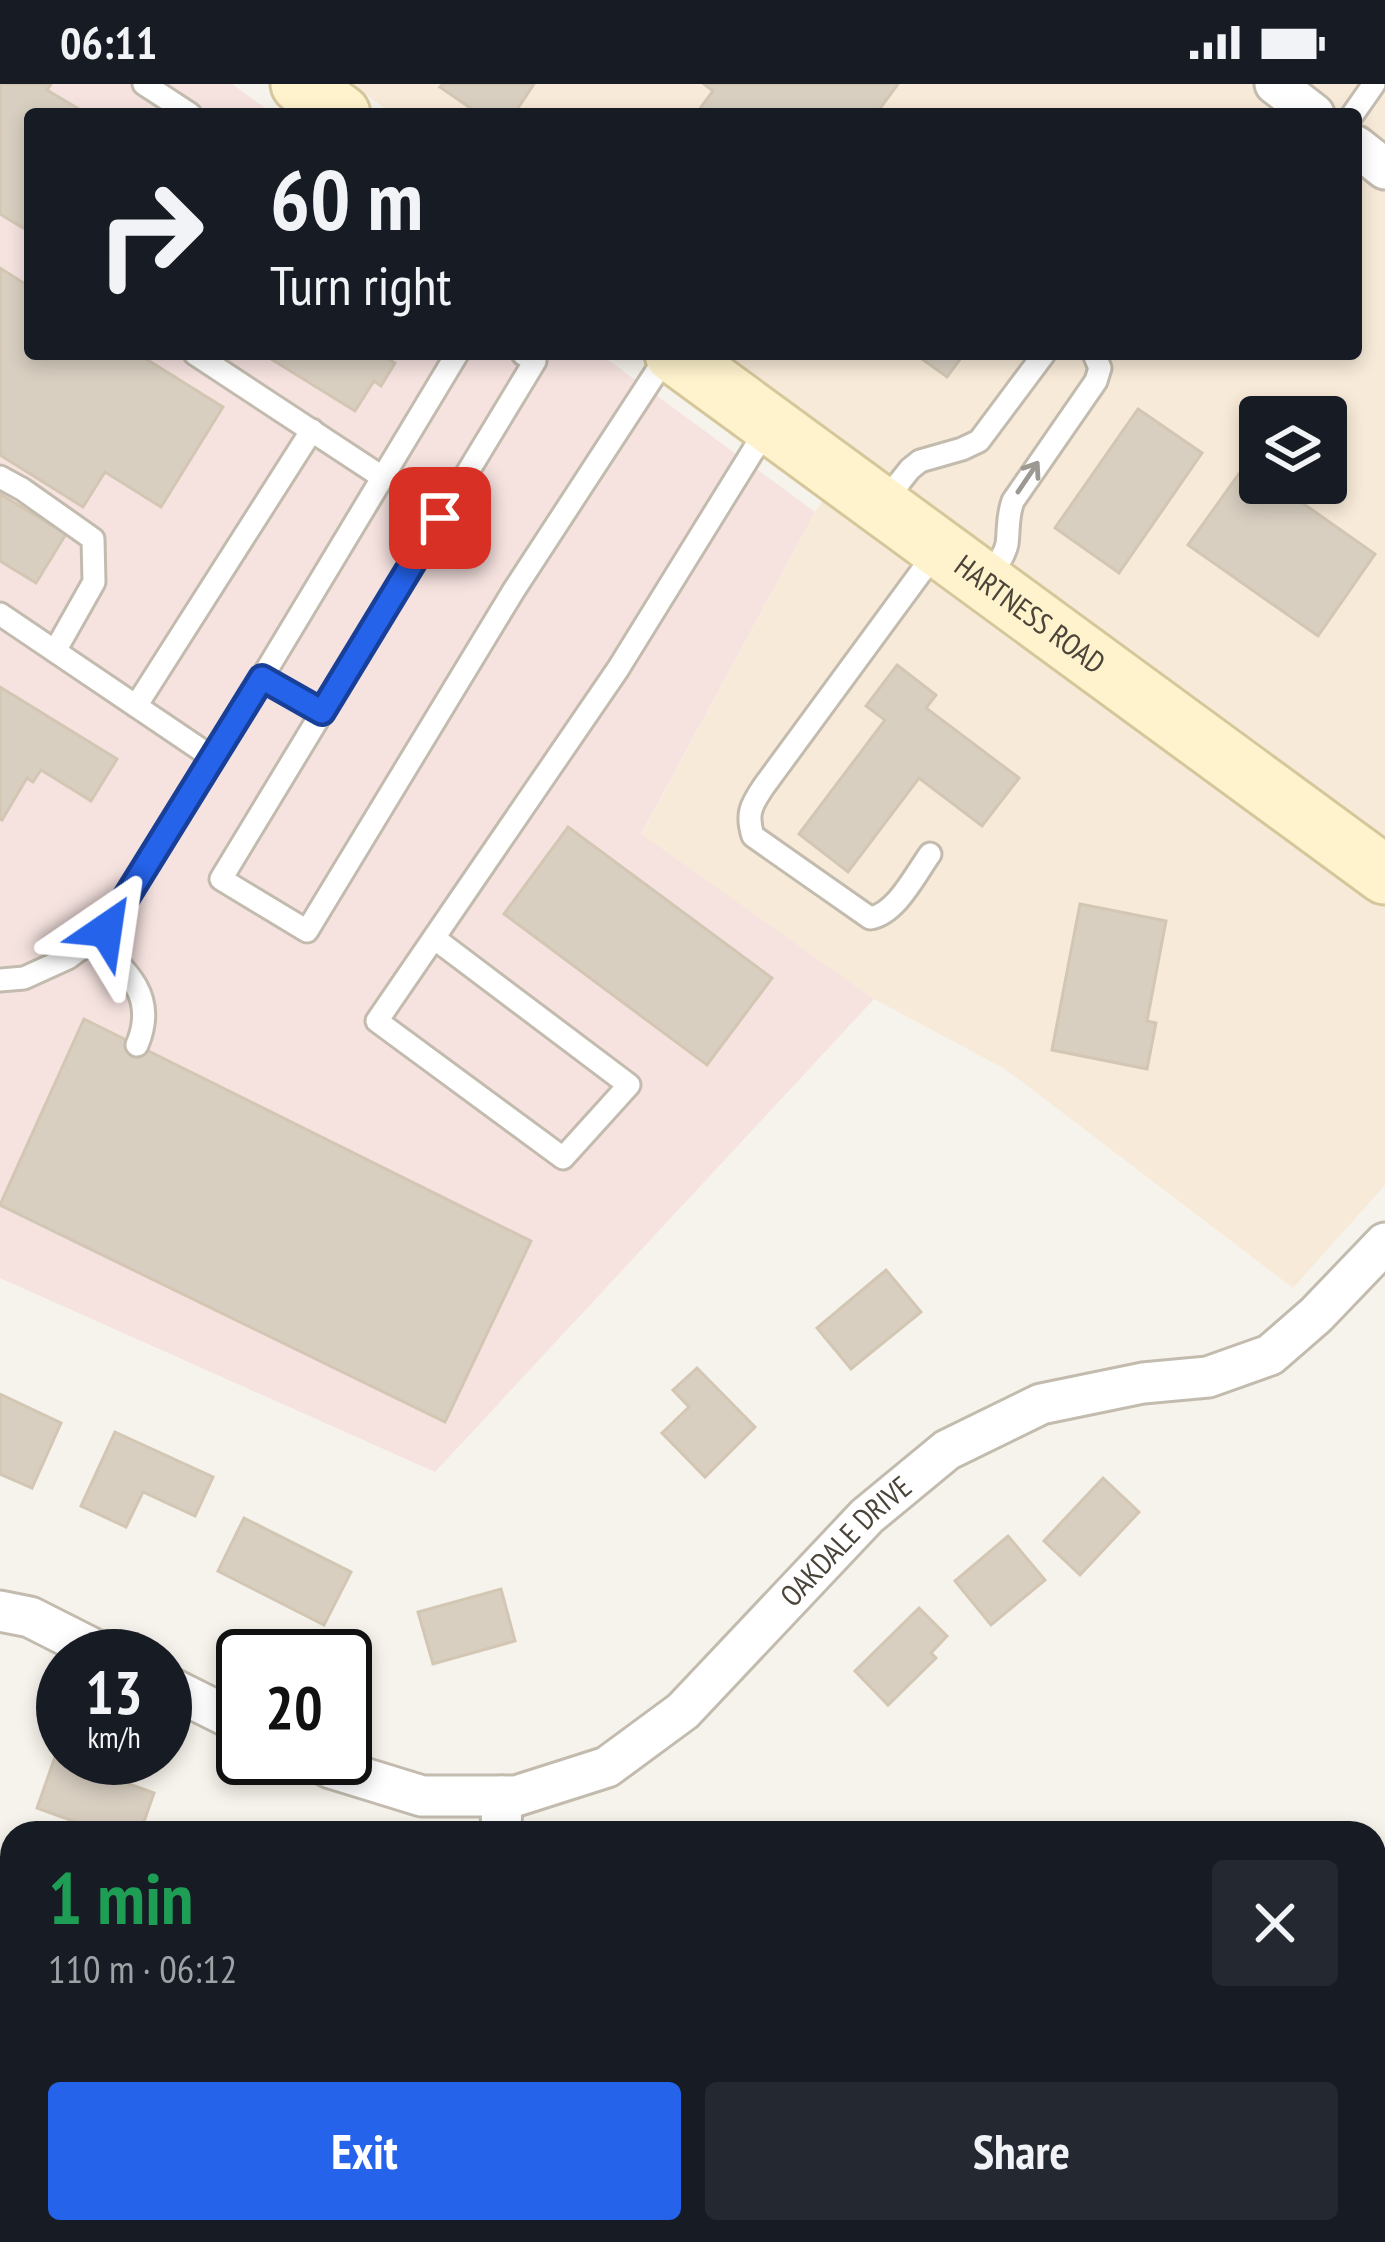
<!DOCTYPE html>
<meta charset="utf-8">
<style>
:root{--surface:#171b24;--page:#242831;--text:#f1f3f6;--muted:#9ea1a6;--accent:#2563eb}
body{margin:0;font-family:"PT Sans Narrow",sans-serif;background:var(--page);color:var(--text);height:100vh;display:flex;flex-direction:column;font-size:45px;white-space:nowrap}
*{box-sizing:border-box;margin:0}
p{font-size:39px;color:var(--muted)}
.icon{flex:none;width:66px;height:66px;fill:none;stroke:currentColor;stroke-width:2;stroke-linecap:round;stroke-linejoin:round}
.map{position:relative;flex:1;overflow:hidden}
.details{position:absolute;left:0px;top:1737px;width:1386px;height:423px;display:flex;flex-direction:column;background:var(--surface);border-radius:36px 36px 0 0;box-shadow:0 6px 18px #0003}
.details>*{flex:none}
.hud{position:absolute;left:24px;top:24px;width:1338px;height:252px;border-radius:12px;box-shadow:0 6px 18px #0003;background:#171b24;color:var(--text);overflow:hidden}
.buttons{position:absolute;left:1239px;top:312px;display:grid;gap:24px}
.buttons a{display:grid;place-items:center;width:108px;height:108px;border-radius:12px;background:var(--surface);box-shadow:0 6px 18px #0003;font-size:60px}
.speed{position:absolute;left:36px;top:1545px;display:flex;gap:24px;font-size:60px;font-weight:700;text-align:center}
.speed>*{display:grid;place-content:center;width:156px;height:156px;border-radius:50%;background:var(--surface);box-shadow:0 6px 18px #0003;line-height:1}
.speed small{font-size:30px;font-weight:400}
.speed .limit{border:6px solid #111;border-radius:18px;background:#fff;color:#111}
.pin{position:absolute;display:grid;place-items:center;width:102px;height:102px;color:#fff;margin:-51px;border-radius:24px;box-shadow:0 6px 18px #0006}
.me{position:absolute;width:132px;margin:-66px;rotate:32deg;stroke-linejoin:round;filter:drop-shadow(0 0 9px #0008)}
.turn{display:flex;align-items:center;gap:42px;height:252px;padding:0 48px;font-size:54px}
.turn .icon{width:156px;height:156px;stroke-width:2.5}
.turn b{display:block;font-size:84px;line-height:102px}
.round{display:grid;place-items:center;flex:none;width:126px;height:126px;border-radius:12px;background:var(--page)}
.head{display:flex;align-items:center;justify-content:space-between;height:204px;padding:0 48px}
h1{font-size:72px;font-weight:700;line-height:90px;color:#1e9e55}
.primary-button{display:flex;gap:24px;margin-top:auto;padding:24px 48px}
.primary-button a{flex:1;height:138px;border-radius:12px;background:var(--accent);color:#fff;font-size:48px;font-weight:700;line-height:138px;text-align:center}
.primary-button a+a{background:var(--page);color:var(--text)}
.status{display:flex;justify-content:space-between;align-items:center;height:84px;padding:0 60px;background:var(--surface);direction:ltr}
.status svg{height:33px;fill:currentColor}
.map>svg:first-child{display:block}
.commercial{fill:#f7ead8;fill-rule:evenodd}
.medical{fill:#f6e3e0}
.water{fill:#a9d4f2}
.building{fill:#d8cfc1;stroke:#d3c7b4;stroke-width:3}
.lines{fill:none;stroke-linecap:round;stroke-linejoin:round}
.service-casing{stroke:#c2bbae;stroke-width:27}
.minor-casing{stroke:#c2bbae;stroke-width:45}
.secondary-casing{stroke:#d6c79b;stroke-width:63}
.service{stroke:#fff;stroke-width:21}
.minor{stroke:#fff;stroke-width:39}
.secondary{stroke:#fff3cd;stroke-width:57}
.oneway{stroke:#9c9892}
.route-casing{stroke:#184099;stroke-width:30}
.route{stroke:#2563eb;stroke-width:21}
.labels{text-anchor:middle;stroke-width:12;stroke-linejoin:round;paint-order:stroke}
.street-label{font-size:30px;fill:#4b4439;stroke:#fff}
</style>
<div class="status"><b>06:11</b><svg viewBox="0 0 49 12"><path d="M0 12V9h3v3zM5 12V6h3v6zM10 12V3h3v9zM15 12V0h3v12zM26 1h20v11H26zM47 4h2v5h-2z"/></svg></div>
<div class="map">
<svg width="1385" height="2158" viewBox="0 0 1385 2158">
<rect width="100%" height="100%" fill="#f6f3ec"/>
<path class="commercial" d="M351,0H1385V1101L1293,1204L1005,985L874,915L641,751L815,428L857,365L727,270H1356V30H393ZM1260,333H1326V399H1260Z"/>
<polygon class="medical" points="0,0 232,0 273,30 30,30 30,270 600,270 815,428 641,750 874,915 435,1388 0,1194"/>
<g class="water">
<polygon points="1385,1763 1385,1827 1374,1835 1374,1776"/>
<polygon points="1062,2148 1120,2148 1113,2158 1056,2158"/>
</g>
<g class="building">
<polygon points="0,0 51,0 47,6 87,30 30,30 30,132 23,144 0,130"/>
<polygon points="443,0 534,0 514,30 479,30 440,3"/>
<polygon points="704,0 898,0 876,30 696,30 713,7"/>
<polygon points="0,184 30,203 30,270 138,270 223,323 161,423 105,388 83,423 0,371"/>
<polygon points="263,270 380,270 395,279 381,302 374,297 355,327"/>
<polygon points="915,270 964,270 947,293"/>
<polygon points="1138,325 1202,369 1119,489 1055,444"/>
<polygon points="1246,380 1260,390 1260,399 1274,399 1375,470 1318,552 1188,461"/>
<polygon points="0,410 66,450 36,499 0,477"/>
<polygon points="897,581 936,611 926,624 1019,694 982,742 919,694 848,788 799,750 885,636 866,622"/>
<polygon points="0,603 117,675 91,717 41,686 33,698 27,694 2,736 0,735"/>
<polygon points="568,743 772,894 707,981 504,830"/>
<polygon points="1080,820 1166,837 1147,937 1156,939 1147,985 1052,966"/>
<polygon points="84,935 531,1157 445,1338 0,1121"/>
<polygon points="886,1186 921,1228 851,1285 817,1244"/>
<polygon points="697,1284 755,1343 705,1393 662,1349 689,1323 673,1306"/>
<polygon points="0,1310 61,1339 32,1404 0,1390"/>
<polygon points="115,1348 213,1393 195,1432 143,1408 126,1443 81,1422"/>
<polygon points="1103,1394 1139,1428 1080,1491 1044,1457"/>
<polygon points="244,1434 351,1488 324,1541 218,1487"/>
<polygon points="1008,1452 1045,1496 991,1541 955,1497"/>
<polygon points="501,1505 515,1557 433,1580 418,1528"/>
<polygon points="919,1524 947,1552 931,1569 936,1574 888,1621 855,1587"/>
<polygon points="55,1673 154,1709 140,1749 106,1749 37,1724"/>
<polygon points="10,1846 12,1846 12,1948 11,1948"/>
<rect x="334" y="2148" width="44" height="10"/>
<polygon points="1268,2148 1335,2148 1326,2158 1279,2158"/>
<polygon points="70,2150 71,2158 18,2158 18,2152"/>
</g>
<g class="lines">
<defs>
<g id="service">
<polyline points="144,0 190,30"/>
<polyline points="1353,30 1374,0"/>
<polyline points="195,270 382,393"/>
<polyline points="523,270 535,277 221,795 307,847 514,506 668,270"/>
<polyline points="0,393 22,405 93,455 94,498 55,567"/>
<polyline points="883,419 910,385 920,377 962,365 979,357 1044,270"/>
<path d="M985,498C993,486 1004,474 1007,460C1009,445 1007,433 1013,417L1096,297L1100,284L1094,270"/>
<polyline points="0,530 213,674"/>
<polyline points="262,594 322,628"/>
<polyline points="136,622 312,346"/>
<path d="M930,770C915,791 896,830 870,834L753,752C746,730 751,721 764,702L938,465"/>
<polyline points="434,854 629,1001 563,1074 377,937 618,585 769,341"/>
<path d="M92,856C127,886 158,912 137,961"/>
<polyline points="0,896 24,894 68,874 106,846 237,635 457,270"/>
</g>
<g id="minor">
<polyline points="1275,0 1314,30"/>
<polyline points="1356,62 1385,85"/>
<polyline points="0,1527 30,1533 107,1572"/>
<polyline points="165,1601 243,1640"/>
<path id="s1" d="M312,1674L331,1684L422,1712H516L607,1683L683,1627L867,1432L947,1366L1041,1320L1143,1299L1208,1293L1270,1271L1316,1231L1385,1159"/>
<polyline points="501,1749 502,1712"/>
<polyline points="500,2158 500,2148"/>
</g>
<g id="secondary">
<polyline points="300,0 341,30"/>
<path id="s2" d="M674,270L1385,791"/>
</g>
</defs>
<use href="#service" class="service-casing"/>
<use href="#minor" class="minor-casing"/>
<use href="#secondary" class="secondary-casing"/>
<use href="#service" class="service"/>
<use href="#minor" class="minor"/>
<use href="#secondary" class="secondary"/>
</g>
<defs><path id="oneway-shaft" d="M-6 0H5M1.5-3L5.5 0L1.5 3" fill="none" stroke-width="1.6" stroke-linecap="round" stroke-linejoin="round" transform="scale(3)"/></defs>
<use class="oneway" href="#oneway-shaft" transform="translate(1028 393) rotate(-56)"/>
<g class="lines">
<defs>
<polyline id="route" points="106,846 262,594 322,628 440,434"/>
</defs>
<use href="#route" class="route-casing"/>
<use href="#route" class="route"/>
</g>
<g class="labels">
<g class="street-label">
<text dy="10" stroke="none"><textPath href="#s2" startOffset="441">HARTNESS ROAD</textPath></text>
<text dy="10" stroke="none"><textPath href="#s1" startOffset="636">OAKDALE DRIVE</textPath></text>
</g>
</g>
</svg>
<div class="buttons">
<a><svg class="icon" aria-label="layers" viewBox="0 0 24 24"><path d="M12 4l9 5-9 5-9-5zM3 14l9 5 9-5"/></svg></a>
</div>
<div class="speed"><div>13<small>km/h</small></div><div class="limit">20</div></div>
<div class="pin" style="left:440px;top:434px;background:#d93025"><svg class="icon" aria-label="arrive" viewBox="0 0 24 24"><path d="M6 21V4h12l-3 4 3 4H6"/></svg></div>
<svg class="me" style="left:106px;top:846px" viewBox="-20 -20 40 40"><path d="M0-17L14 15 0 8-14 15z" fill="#2563eb" stroke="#fff" stroke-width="4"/></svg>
<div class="hud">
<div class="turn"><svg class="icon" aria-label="right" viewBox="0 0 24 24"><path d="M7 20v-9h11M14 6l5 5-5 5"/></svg><div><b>60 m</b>Turn right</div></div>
</div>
<section class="details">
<div class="head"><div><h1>1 min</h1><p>110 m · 06:12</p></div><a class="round"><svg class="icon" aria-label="close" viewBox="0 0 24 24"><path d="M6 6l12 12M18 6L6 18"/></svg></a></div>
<div class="primary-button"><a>Exit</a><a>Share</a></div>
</section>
</div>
